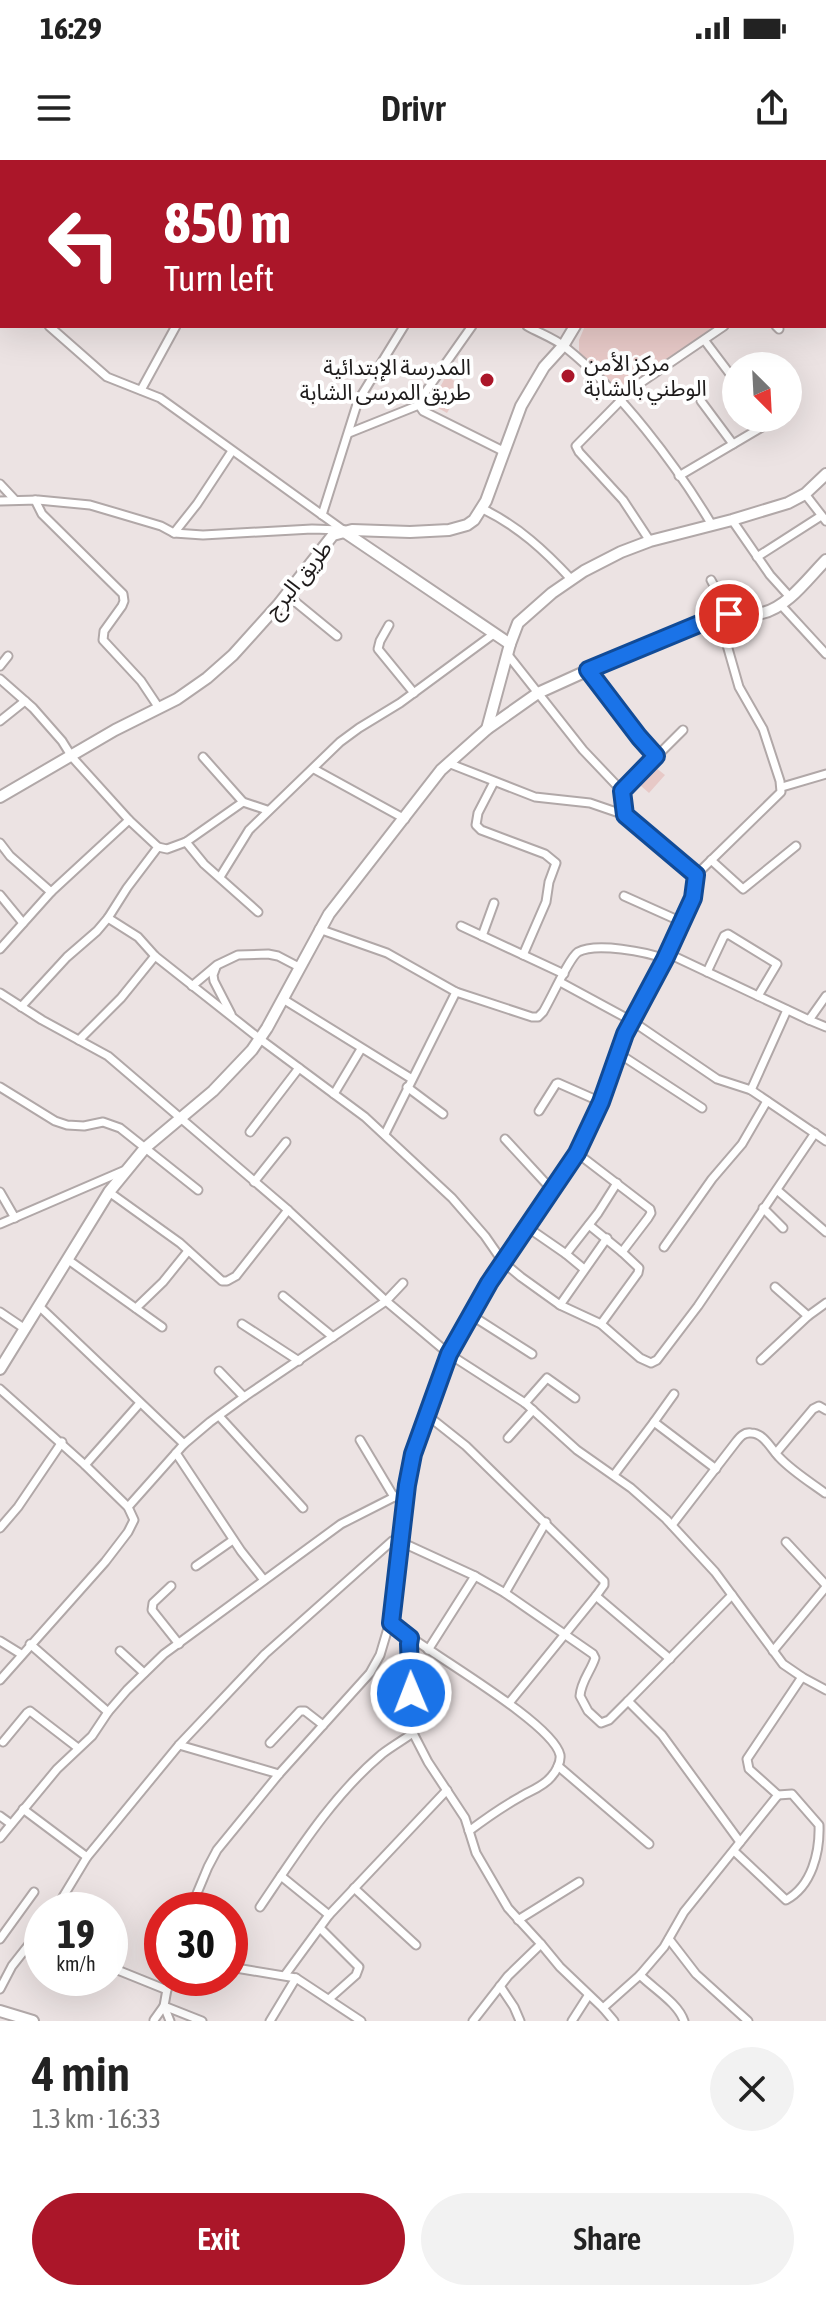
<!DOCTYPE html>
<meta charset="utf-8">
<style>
:root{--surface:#fff;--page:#f2f2f2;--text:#222;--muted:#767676;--accent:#ab1629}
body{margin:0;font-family:"Asap Condensed","Noto Sans Arabic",sans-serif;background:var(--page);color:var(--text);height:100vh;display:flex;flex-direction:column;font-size:30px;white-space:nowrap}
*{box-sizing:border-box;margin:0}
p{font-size:26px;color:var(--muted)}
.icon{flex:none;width:44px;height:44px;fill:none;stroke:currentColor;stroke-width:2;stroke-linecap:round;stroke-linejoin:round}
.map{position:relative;height:1861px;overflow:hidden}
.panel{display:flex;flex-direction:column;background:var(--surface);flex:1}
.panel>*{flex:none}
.guide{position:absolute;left:0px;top:0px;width:826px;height:168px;box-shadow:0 8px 32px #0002;background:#ab1629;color:#fff;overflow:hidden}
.needle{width:52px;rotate:156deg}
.buttons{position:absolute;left:722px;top:192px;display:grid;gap:16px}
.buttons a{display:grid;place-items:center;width:80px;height:80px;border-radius:50%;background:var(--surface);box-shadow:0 8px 32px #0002;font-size:40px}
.speed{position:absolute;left:24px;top:1732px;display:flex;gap:16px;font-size:40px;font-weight:700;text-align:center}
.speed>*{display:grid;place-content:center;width:104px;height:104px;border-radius:50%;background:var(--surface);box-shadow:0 8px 32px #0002;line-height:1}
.speed small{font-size:20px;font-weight:400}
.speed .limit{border:12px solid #d22;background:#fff;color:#111}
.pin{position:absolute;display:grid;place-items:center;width:68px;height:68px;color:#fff;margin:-34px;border:4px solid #fff;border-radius:50%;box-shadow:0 2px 8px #0007}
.me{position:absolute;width:88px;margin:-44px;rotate:359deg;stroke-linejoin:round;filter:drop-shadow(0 0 6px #0008)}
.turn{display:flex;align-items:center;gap:28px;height:168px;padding:0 32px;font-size:36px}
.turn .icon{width:104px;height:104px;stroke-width:2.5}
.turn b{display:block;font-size:56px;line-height:68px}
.round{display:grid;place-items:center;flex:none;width:84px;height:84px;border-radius:42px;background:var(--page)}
.summary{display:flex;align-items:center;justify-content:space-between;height:136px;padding:0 32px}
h1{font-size:48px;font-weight:600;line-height:60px}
.button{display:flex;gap:16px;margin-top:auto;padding:16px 32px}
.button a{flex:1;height:92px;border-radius:48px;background:var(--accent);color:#fff;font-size:32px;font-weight:600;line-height:92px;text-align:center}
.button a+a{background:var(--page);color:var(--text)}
.status{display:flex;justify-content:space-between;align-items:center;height:56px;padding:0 40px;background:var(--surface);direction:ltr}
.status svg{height:22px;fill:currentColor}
header{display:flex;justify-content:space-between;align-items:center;height:104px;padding:0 32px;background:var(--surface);font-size:36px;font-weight:600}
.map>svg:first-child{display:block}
.green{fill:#e7c9c7}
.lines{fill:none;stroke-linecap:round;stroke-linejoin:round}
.street-casing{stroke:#b1a8a8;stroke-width:11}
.secondary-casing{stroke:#b1a8a8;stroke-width:14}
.primary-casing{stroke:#b07573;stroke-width:15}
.street{stroke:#fff;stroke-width:7}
.secondary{stroke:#fff;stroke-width:10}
.primary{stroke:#ffc9c7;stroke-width:11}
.route-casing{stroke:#114b97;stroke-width:20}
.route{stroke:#1a73e8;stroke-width:14}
.poi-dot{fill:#ab1629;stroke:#fff;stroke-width:3}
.labels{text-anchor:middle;stroke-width:8;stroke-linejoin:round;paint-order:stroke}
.poi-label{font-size:22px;fill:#1e1b1b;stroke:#fff;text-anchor:start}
.street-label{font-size:22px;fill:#1e1b1b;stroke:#fff}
</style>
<div class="status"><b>16:29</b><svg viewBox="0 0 49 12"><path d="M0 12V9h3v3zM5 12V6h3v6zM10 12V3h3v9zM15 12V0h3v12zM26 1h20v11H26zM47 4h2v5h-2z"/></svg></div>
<header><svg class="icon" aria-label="menu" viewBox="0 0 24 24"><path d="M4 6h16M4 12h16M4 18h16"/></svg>Drivr<svg class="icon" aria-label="share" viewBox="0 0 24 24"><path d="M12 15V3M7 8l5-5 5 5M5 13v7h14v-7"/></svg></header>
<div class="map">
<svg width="826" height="1861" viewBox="0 0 826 1861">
<rect width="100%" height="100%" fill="#ece3e3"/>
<g class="green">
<polygon points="585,166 716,166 678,195 672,195 622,230 616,228 579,192 579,180"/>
<polygon points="446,216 463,226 447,253 431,244"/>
<polygon points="655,607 665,615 649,633 640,625"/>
</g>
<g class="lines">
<defs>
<g id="street">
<polyline points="40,0 42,2"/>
<polyline points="263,0 266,2"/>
<polyline points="337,0 341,2"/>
<polyline points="629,0 632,2"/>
<polyline points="63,2 64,0"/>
<polyline points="119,2 120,0"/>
<polyline points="188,2 190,0"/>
<polyline points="313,2 314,0"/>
<polyline points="365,2 367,0"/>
<polyline points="450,2 451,0"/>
<polyline points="578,2 580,0"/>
<polyline points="806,2 808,0"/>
<polyline points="824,15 826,17"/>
<polyline points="0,119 2,116"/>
<polyline points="0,131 2,132"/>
<polyline points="49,166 107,217 160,238 343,370"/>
<polyline points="472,166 422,237 419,245 423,251 503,291"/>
<path d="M527,166C539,173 554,178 565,187C621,232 675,303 712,365"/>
<polyline points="776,166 779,169"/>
<polyline points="705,181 736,222"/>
<polyline points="141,230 176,166"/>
<polyline points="701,241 733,284"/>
<polyline points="349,273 419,245"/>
<polyline points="679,316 762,267 764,258"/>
<polyline points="0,324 15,340"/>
<polyline points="805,334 826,361"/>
<polyline points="35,340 42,354 123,434 124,441 122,446 104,471 103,480 141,521 159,548"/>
<polyline points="0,341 38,340 90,345 161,366 174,373 203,375 312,369 341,370"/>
<path d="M483,349C518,366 545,391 571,419"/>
<polyline points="322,355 358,241 404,166"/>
<polyline points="732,360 770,415 789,436"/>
<polyline points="174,373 197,344 232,291"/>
<polyline points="650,381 623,340 579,292 576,286 633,228 724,166"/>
<polyline points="757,397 821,356"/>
<polyline points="711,420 729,454"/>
<polyline points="287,435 337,476"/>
<polyline points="780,444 826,494"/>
<polyline points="389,465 380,481 378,489 414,533"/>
<polyline points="508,495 583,590 622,631 625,655"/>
<polyline points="0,506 8,496"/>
<polyline points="588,510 639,577 656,596"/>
<polyline points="0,519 33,548 62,581 72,597 129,660 158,687 167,689 186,682 243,642"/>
<polyline points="0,561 25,541"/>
<polyline points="203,597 243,642 267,650"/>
<polyline points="448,603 535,637 590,643 625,655 696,715"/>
<polyline points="314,609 405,659"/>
<polyline points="494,622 478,653 476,665 481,670 545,694 556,703 549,722 546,742 523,795"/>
<polyline points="782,627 826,614"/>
<polyline points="622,631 683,570"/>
<polyline points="186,682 204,704 258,752"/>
<polyline points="0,683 10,696 51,732"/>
<polyline points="158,687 127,728 108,758 138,777 155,796 260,879 365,957 452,1038 485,1076 503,1102 521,1117 560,1145 601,1164"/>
<polyline points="711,700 743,729 796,686"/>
<polyline points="220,717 249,670 340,582 359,568 400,543 495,473"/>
<polyline points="0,735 23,763"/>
<polyline points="624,736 682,762"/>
<polyline points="461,766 564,814"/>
<path d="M319,769L387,793L456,832L532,857H538L543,852C550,841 569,798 578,792C596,782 647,792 665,799"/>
<polyline points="482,776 494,743"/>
<polyline points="0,789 51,732 129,660"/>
<polyline points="667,793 809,860 826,836"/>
<polyline points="216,807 213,815 214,821 231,854"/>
<polyline points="707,812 724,776 728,774 777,804 758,836"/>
<polyline points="560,822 632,861 717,919 751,930 826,981"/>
<polyline points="192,826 217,805 238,795 268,794 278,796 299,807"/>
<polyline points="0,833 42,860 108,896 288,1050 386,1141 449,1194 525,1243 577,1290 631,1328 666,1359 715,1412 783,1504 802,1517 826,1530"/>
<polyline points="283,839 412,919"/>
<polyline points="21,847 67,797 97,771 108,758"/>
<polyline points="809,860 826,867"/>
<polyline points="79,880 121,838 155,796"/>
<polyline points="618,893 702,948"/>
<polyline points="0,927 55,961 67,965 84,966 103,962 120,968 198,1030"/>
<polyline points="407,927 443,954"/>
<polyline points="751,930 787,850"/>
<polyline points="334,934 361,889"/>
<polyline points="539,951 556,924 558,923 601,942"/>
<polyline points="250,972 299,908"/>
<polyline points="385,974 456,832"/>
<polyline points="505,979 553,1031"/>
<polyline points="577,993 650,1049 651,1053 648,1058 622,1092 639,1108 638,1113 601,1164 640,1198 651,1203 657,1200 698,1146 815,973"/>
<polyline points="254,1022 286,982"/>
<polyline points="777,1030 826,1072"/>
<polyline points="0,1032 15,1058"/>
<polyline points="109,1032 180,1083 222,1121 227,1121 236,1116 288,1050"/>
<polyline points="763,1048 783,1068"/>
<polyline points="0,1064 123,1011"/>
<polyline points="589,1065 622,1092"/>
<polyline points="527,1067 566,1094 598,1053 617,1023"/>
<polyline points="664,1087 712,1019 742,984 767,941"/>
<polyline points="566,1094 584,1109"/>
<polyline points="67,1099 162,1167"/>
<polyline points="775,1127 808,1156"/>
<polyline points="283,1136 333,1177"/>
<polyline points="560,1145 607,1078"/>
<polyline points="39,1146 184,1284"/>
<polyline points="136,1148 163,1122 188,1091"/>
<polyline points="0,1152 25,1169"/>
<polyline points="471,1155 532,1194"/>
<polyline points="242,1164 299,1201"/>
<polyline points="761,1200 808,1156 826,1143"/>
<polyline points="219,1211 244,1237"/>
<polyline points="0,1229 85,1305 128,1347 134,1360 128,1372 105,1402 0,1520"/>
<polyline points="674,1234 654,1262 716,1309"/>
<polyline points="525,1243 547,1218 575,1238"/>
<polyline points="427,1255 466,1286 604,1421 604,1425 596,1436 509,1543"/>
<polyline points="219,1256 303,1348"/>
<polyline points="508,1278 533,1250"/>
<polyline points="360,1280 394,1337"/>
<polyline points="176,1293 241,1391 264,1420"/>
<polyline points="776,1293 813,1249 819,1246 826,1250"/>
<polyline points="85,1305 140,1243"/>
<polyline points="614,1315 654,1262"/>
<polyline points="128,1347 184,1284 210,1262 244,1237 386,1141 403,1123"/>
<path d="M672,1365L736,1282C740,1277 744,1272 751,1273C764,1273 771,1289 779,1297C792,1311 810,1322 825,1333"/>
<polyline points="0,1368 18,1347 62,1282"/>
<polyline points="786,1382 826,1425"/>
<polyline points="196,1406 233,1380"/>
<polyline points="171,1426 153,1443 152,1450 179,1484"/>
<polyline points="505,1433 546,1362"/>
<polyline points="732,1435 628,1541 662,1575 740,1682"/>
<polyline points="596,1436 670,1499"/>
<path d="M391,1463C422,1489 553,1562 560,1595C561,1602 556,1612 551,1617C544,1626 530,1631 520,1637C502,1647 485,1659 469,1671"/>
<polyline points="410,1478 409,1484 411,1560 413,1573 428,1602 465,1658 476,1693 508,1748 541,1784 508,1816 473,1861"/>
<polyline points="0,1481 21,1494"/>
<polyline points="30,1484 108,1552"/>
<polyline points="428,1490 475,1416"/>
<polyline points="120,1491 144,1513"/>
<polyline points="773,1491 826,1427"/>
<polyline points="3,1582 27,1553 30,1551 78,1588"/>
<polyline points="270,1583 300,1551 305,1551 323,1565"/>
<polyline points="179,1585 279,1614"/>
<polyline points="558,1606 649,1684"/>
<polyline points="23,1649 87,1697"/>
<polyline points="0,1656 11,1664"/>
<polyline points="0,1678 57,1609 92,1576 108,1552 127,1530 164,1494 341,1364 406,1331"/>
<path d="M734,1691L786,1740C812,1726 820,1692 819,1665L792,1634L778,1635"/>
<polyline points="281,1716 329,1755"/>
<polyline points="354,1728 416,1785"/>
<path d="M260,1747C296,1694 332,1636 382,1594C391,1587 403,1580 413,1573"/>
<path d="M55,1750L87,1697L179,1585L265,1494L392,1381L401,1382L475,1416L505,1433L593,1494L595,1498C591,1511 581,1521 580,1536L588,1551L601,1563L609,1560L628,1541"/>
<polyline points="190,1750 208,1707 217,1690 279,1614 370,1513 380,1495 394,1448 407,1325 413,1294 449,1194 489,1123 577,993 601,942 625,874 665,799 693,738 696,715 781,632 780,621 763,569 739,527 727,485 716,457"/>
<polyline points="518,1760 579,1722"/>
<polyline points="320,1768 359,1807 356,1815 329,1839"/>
<polyline points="0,1779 34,1732"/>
<polyline points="669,1779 696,1814 748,1861"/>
<polyline points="541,1784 560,1807 603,1848"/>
<polyline points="110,1807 167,1830"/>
<polyline points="230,1807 296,1818 361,1861"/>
<polyline points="285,1815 329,1755 447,1630"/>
<path d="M640,1815C654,1829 678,1843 684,1861"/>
<polyline points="169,1818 164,1846 202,1861"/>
<polyline points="500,1826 514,1847 520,1861"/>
<polyline points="0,1829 12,1806 42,1768"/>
<polyline points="154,1860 164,1846 170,1861"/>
<polyline points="270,1861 296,1818"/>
<polyline points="572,1861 588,1836"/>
<polyline points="614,1861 603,1848 640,1815 664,1787 684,1752 778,1635 749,1609 747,1599 802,1517"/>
</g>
<g id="secondary">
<polyline points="667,2 669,0"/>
<polyline points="343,371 510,484"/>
<polyline points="487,569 510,484 518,463 552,433 584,411 621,392 650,381 732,360 788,343 805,334 826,314"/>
<polyline points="0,637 115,570 177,539 207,518 233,495 278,445 333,375 352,370 410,372 449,370 467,365 474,360 486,341 521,246 544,207 563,186 575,166"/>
<path d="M0,1209L109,1032L145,988L213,931L252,890L267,868L329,754L441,610L487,569L538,533L602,504L711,459C728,453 745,456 762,453C787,448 809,417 826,400"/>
<polyline points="0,1851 33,1861"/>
</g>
<g id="primary">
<polyline points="758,0 759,2"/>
<polyline points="824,112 826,115"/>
</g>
</defs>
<use href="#street" class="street-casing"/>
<use href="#secondary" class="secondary-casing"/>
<use href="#primary" class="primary-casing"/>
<use href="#street" class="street"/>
<use href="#secondary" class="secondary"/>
<use href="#primary" class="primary"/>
</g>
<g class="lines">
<defs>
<polyline id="route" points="411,1533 409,1484 410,1478 391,1463 407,1325 413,1294 449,1194 489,1123 577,993 601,942 625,874 665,799 693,738 696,715 625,655 622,631 656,596 639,577 588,510 711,459 729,454"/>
</defs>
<use href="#route" class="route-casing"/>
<use href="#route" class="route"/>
</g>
<g class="poi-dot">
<circle cx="568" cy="216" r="8"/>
<circle cx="487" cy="220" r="8"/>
</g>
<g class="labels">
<g class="poi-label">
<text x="584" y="211">مركز الأمن<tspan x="584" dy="25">الوطني بالشابة</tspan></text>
<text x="471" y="215" text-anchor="end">المدرسة الإبتدائية<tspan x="471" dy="25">طريق المرسى الشابة</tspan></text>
</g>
<g class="street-label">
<text transform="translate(298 419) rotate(-51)" y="8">طريق البرج</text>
</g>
</g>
</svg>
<div class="buttons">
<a><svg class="needle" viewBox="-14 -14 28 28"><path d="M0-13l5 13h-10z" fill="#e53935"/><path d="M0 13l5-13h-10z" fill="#767676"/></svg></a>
</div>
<div class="speed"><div>19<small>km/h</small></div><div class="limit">30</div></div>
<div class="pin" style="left:729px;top:454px;background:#d93025"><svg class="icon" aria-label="arrive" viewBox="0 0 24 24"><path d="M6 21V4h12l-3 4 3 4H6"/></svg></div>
<svg class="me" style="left:411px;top:1533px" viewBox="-20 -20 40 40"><circle r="17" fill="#1a73e8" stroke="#fff" stroke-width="3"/><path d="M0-11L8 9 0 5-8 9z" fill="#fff"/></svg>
<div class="guide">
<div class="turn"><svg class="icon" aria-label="left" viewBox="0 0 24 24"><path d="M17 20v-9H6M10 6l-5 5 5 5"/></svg><div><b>850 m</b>Turn left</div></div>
</div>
</div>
<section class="panel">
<div class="summary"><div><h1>4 min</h1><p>1.3 km · 16:33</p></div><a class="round"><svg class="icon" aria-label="close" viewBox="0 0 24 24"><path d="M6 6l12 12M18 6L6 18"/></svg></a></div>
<div class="button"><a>Exit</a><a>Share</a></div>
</section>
